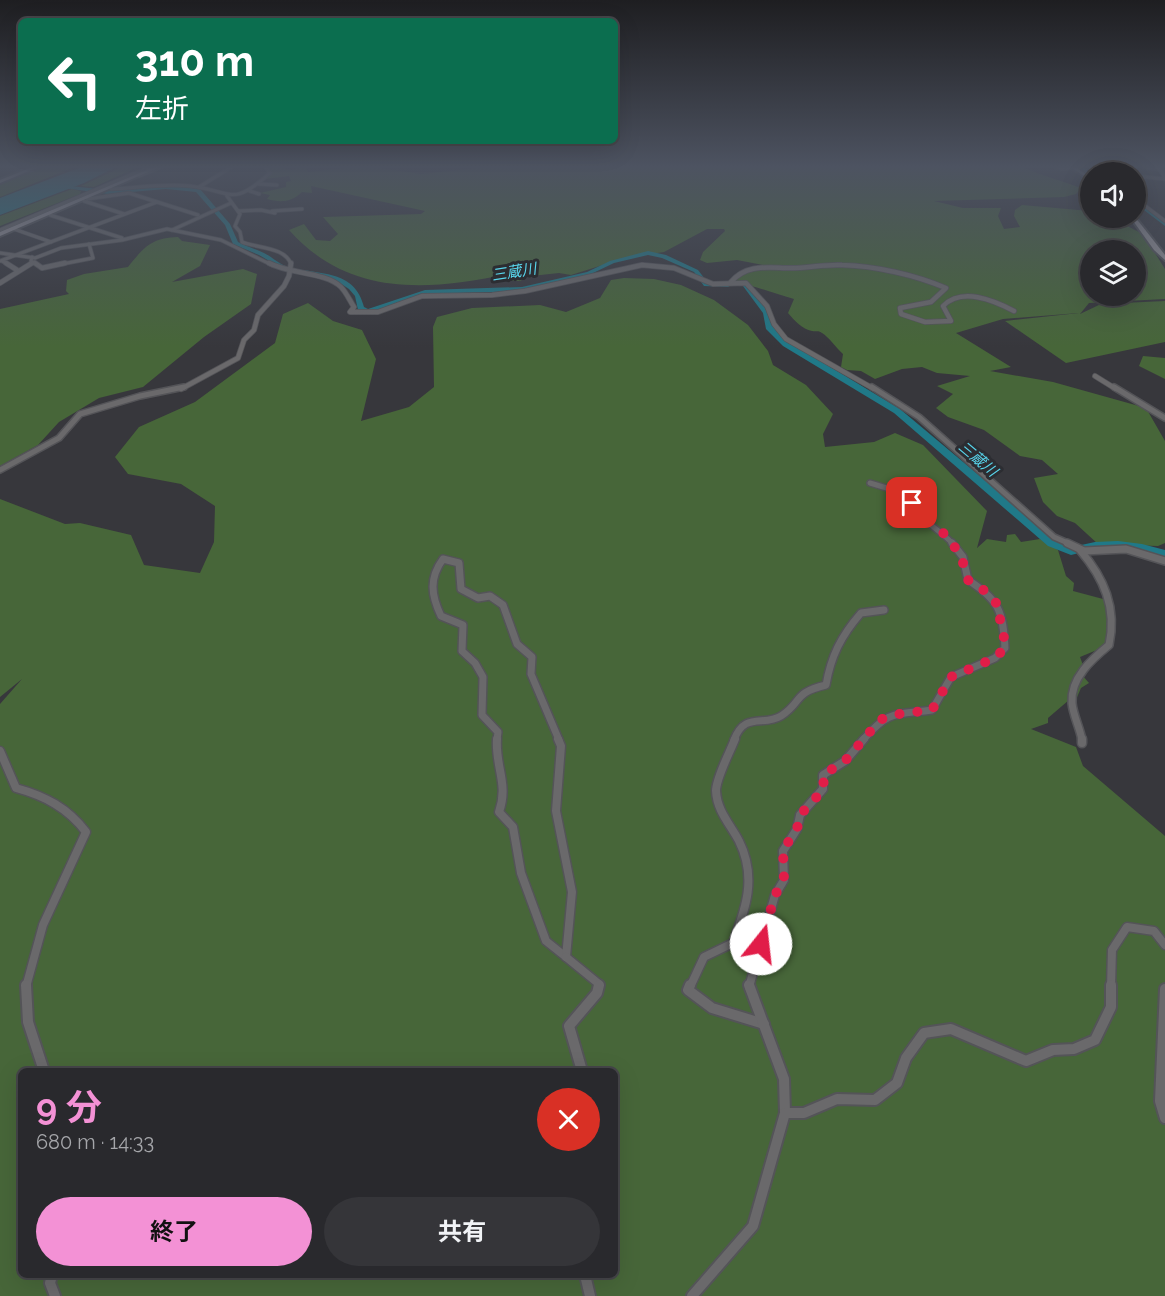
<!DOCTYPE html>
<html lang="ja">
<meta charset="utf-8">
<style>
:root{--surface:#29292d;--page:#353539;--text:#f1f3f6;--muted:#a5a6aa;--line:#454549;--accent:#f391d5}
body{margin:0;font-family:Raleway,"Noto Sans JP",sans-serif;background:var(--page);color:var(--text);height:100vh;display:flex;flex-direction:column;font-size:22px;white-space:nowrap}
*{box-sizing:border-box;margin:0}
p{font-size:20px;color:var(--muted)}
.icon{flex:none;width:33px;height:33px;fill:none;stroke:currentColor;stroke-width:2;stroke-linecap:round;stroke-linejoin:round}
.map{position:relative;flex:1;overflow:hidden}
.sheet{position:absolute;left:18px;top:1068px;width:600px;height:210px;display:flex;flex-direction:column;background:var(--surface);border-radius:9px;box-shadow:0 6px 24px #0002,0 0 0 2px var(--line)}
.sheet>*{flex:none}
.top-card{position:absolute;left:18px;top:18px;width:600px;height:126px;border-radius:9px;box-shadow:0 6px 24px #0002,0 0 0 2px var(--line);background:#0b6e4f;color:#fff;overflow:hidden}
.fabs{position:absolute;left:1080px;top:162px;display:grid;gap:12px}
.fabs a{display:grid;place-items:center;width:66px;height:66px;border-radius:50%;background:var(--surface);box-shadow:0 6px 24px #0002,0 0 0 2px var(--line);font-size:30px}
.pin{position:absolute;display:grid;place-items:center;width:51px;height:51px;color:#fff;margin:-26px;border-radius:12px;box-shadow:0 3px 9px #0006}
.me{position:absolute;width:66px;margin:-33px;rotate:16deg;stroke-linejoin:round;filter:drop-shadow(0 0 4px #0008)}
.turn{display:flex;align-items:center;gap:21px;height:126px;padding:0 18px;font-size:27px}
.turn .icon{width:78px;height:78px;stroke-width:2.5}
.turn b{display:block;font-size:42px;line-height:51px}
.round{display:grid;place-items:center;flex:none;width:63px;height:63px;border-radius:32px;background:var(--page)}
.headline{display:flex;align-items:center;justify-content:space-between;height:102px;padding:0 18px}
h1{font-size:36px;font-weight:700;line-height:45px;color:var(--accent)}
.primary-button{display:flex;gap:12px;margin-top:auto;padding:12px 18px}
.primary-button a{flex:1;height:69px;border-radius:36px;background:var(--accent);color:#111;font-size:24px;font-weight:700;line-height:69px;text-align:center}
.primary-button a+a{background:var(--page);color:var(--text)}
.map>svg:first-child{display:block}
.green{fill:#476639;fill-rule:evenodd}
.water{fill:#207988}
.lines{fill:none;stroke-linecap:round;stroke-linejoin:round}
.river{fill:#207988;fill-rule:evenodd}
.minor-far5-casing{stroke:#545458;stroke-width:4.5}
.minor-far4-casing{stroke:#545458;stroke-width:6}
.minor-far3-casing{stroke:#545458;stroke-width:8}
.minor-far2-casing{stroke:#545458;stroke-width:10}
.minor-far1-casing{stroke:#545458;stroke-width:11}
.minor-casing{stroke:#545458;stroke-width:14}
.primary-casing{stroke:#545458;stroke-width:4}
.minor-far5{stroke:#6a696b;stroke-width:3}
.minor-far4{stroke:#6a696b;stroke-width:4.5}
.minor-far3{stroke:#6a696b;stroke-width:5}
.minor-far2{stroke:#6a696b;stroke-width:7}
.minor-far1{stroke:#6a696b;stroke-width:8}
.minor{stroke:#6a696b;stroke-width:10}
.primary{fill:#9c999e;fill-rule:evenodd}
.route{stroke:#e11d48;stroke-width:10;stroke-dasharray:0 18}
.labels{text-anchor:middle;stroke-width:6;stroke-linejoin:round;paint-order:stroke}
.far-water-label{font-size:15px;font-style:italic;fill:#58d4eb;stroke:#2c2d32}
</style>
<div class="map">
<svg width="1165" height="1296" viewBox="0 0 1165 1296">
<rect width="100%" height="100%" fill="#37373c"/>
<g class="green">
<polygon points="46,166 77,166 0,197 0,185"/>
<polygon points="124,166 140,166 94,187 81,186"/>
<path d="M271,166H283L282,168L292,170L306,166L308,172L365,166L422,174L497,166H1020C1040,175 1060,180 1081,188L1076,194L1064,197L934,201L963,208H1001L998,216L1004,229L1020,227L1014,216L1015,210L1022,205L1090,211V218H1111L1143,234L1165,269V299L1089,303L1080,314L1101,304L1165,301V342L1066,363L1005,321L1079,313L1003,319L956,333L1011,367L990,371L1053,382L1146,408L1165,441V543L1158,546L1098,544L1075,523L1057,516L1043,502L1034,478L1058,474L1042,460L1020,456L984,430L948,417L936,408L953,394L937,386L970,376L937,373L922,367L902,369L875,379L861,371L847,370L841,367L843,354C836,348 829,337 822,333C817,330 818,332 812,331C802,329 795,321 788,313L794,299C772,293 754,285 731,282L733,277L763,265L737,260L707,263L700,260L703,252L725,231L724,229H707L664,252L625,258L571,275L559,273L522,277L521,281H510L504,275C424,291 348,296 289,230L304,224L316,240L330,241L338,234L323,217L421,214L425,211L311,186L312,193L302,192C292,202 281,203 267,199L270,195L260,193L286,187V182L291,181L289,176L265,179L272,173L268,168ZM1090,250H1136V296H1090Z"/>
<polygon points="72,189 81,191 80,194 0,226 0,216"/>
<path d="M178,237L182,241L210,245L200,266L172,282L243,269L257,274L251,304L204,337L143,387L99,398L59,422L38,445L0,466V309L69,294L66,291L67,280L84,274L128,267C144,247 151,238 178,237Z"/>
<path d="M624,278L654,279L681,285L714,300L748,325L768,351L773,365L806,385L833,414L823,434L825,447L874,442L895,433L923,445L987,511L977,548L987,539L1006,542L1007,535L1015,534L1021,542L1040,539L1058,550L1066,576L1074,583L1073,591L1103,599L1113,613L1109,645L1080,657L1084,668L1082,675L1089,683L1081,688L1075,702L1069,700L1048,718V723L1031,729L1076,747L1083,766L1165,836V1296H0V704L22,679L0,697V499L65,524L80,523L131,535L144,565L200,573L214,542L215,506L181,484L128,474L115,457L139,427L195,402L275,343L283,314L308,303L333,321L362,330L376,359L361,421L409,407L434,387L433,327L437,317L472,308L540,305L566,312L600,298L611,280ZM21,1071H615V1275H21Z"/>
<polygon points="1143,356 1165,358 1165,379 1139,366"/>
</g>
<polygon class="water" points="84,166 118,166 84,183 0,215 0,198"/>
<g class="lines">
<g class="river">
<polygon points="1074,166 1081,166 1092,172 1088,174"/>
<polygon points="1130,166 1143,166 1157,169 1154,171"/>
<path d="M166,185L200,189L230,224L238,242C246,246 255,249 264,253C272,257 279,264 288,267C318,275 355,269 364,307L368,309L425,290L522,287L587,272L610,261L648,251L666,255L698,270L708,283H728L731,285L728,287L704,286L694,272L662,258L648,255L614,263L591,274L522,291L426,294L367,314L358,310L355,296L349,289L340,283L319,276L283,269L259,255L233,244L225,225L196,192L166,189L108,194L57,187L60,185L108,190Z"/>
<polygon points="1136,200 1165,221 1165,226 1136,204"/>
<polygon points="743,284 747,284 771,313 774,328 789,342 900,409 1056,540 1072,547 1095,542 1118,541 1142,544 1165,550 1165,558 1142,551 1118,548 1095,549 1071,555 1048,546 894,413 783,346 766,329 763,313 743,286"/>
</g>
<defs>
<g id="minor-far5">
<polyline points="1055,166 1061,169 1075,168"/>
<polyline points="1140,166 1161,170 1165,179"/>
<polyline points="139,176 164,166"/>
<polyline points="1136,176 1165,179"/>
<polyline points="259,184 277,185"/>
<polyline points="199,187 233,166"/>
<path d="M111,189C136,188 165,183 190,186C233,191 231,208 270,173L264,166"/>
<polyline points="250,191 259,194"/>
<path d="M227,196L240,214L235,226L240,232L242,242C256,248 287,247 291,265"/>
<polyline points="87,199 129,193 198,215"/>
<polyline points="1136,199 1165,221"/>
<polyline points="84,201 124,214"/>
<polyline points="238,211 261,210 275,213"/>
<polyline points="272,211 302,209"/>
<polyline points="50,215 122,238"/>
<polyline points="14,229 51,242"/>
<polyline points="0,230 152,166"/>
<polyline points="172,230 231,203"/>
<polyline points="0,253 35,258 61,248 122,240 167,229 221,240 272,265"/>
<polyline points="32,257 31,261 37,265"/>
<polyline points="0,261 157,202"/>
<polyline points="2,261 9,265"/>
<polyline points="29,265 34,262"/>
<polyline points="57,265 93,258 89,244"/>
</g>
<g id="minor-far4">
<polyline points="6,263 17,270"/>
<polyline points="35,263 42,268 65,263"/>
<path d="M269,263C289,274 326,272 341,287C346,292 350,301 354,307L350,312H378L422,296L492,295L525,291L642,265L674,268L713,284L746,283L767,306L774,324L786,339L874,389"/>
<path d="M731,282C747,263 769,268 791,268C808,268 825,264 842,265C876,266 915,275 946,288L931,302L900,308L901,314L925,322L951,321L943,306C962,287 993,300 1014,311"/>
<polyline points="0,283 32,263"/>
<polyline points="1095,376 1116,389"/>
<polyline points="181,389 238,358 244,340 254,330 258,315 284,286 289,276 291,263"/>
</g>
<g id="minor-far3">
<polyline points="872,387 919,417 1054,537 1070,544"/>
<polyline points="1114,387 1165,418"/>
<polyline points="0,470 59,438 80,414 140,396 184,387"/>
<path d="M870,483L913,496C910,515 941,530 953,544"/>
</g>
<g id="minor-far2">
<polyline points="1067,543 1084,551 1126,549 1165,561"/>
<path d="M1080,550C1104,578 1117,608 1109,645C1092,659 1070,678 1072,703C1073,715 1080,728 1082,740"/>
<path d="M497,740L498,732L482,715L483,677L475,663L462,651L463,625L441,616C431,595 429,578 443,559L459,563L461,589L478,598L490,596L503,605L517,644L532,657L531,674L559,740"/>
<path d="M734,740C745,711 763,727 781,716C803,702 792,693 826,685C831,656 841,636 861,613L884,610"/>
<path d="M863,740C889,710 894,715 932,710L951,677L995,658L1005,648C1003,611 999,600 968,580L963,557L952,543"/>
</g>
<g id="minor-far1">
<path d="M497,739C495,767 509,784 499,812L513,827L521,873L546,941L566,957"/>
<polyline points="558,739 561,746 556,811 572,892 566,957"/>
<polyline points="1082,739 1082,743"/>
<path d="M0,751L16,788C45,796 68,808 86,832L43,925L26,987"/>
<polyline points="566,957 599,984 598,987"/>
<path d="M690,987L704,957L733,943C746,908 757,877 739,841C730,824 717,811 716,791C716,778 730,752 735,739"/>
<polyline points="749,987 775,895 784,880 783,851 797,829 800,815 823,789 823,775 845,761 864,739"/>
<polyline points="1111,987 1112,950 1127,927 1154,931 1165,945"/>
</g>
<g id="minor">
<polyline points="26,985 28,1022 44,1071"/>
<polyline points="690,985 688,990 712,1008 764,1024"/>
<polyline points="749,985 784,1079 785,1113"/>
<polyline points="1165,989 1160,1101 1165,1118"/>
<polyline points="582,1071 569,1026 597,993 599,985"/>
<polyline points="52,1275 50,1283 55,1296"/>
<polyline points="585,1275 590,1296"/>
<polyline points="692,1296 753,1226 785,1113 804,1113 837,1099 875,1100 897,1083 906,1058 924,1033 951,1029 1026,1061 1053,1050 1074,1049 1095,1040 1111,1007 1111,985"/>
</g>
<g id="primary">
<polygon points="35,166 41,166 0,183 0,180"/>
<polygon points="156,166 162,166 0,236 0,232"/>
<polygon points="1069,166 1074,166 1090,177 1090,180"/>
<polygon points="1131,218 1135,218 1139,222 1165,255 1165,260 1154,250"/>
</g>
</defs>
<use href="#minor-far5" class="minor-far5-casing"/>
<use href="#minor-far4" class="minor-far4-casing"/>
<use href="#minor-far3" class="minor-far3-casing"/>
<use href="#minor-far2" class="minor-far2-casing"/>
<use href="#minor-far1" class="minor-far1-casing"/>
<use href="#minor" class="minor-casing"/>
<use href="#primary" class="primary-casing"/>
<use href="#minor-far5" class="minor-far5"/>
<use href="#minor-far4" class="minor-far4"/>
<use href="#minor-far3" class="minor-far3"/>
<use href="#minor-far2" class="minor-far2"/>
<use href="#minor-far1" class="minor-far1"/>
<use href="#minor" class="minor"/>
<use href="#primary" class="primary"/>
</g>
<linearGradient id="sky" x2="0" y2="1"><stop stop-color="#1e1e21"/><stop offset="0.48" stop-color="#4d5361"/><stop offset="1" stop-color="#4d5361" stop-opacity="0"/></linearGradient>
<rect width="1165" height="347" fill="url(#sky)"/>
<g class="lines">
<path class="route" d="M761,944L775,895L784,880L783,850L797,829L800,815L824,789L823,775L845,761L880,720L892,715L932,710L951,677L995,658L1005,648C1005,633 998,623 1000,608L988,593L968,580C964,560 955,544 940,530C930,520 919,517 912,503"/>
</g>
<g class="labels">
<g class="far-water-label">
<text transform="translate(514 272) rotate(-9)" y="5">三蔵川</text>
<text transform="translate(978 459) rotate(40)" y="5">三蔵川</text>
</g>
</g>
</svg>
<div class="fabs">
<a><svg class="icon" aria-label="sound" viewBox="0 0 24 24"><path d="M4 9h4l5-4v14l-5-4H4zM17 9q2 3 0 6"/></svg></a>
<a><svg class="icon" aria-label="layers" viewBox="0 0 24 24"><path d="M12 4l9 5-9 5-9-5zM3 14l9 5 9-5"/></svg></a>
</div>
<div class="pin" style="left:912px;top:503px;background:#d93025"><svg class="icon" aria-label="arrive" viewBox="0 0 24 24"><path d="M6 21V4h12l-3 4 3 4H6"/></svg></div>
<svg class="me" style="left:761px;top:944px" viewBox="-20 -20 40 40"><circle r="19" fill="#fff"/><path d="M0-13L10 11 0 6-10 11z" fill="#e11d48"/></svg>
<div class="top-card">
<div class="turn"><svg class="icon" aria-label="left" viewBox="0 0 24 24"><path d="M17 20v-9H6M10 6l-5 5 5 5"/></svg><div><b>310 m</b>左折</div></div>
</div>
<section class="sheet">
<div class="headline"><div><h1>9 分</h1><p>680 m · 14:33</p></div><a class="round" style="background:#d93025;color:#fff"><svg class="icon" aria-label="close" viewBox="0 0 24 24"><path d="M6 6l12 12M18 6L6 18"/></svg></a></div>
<div class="primary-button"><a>終了</a><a>共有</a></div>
</section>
</div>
